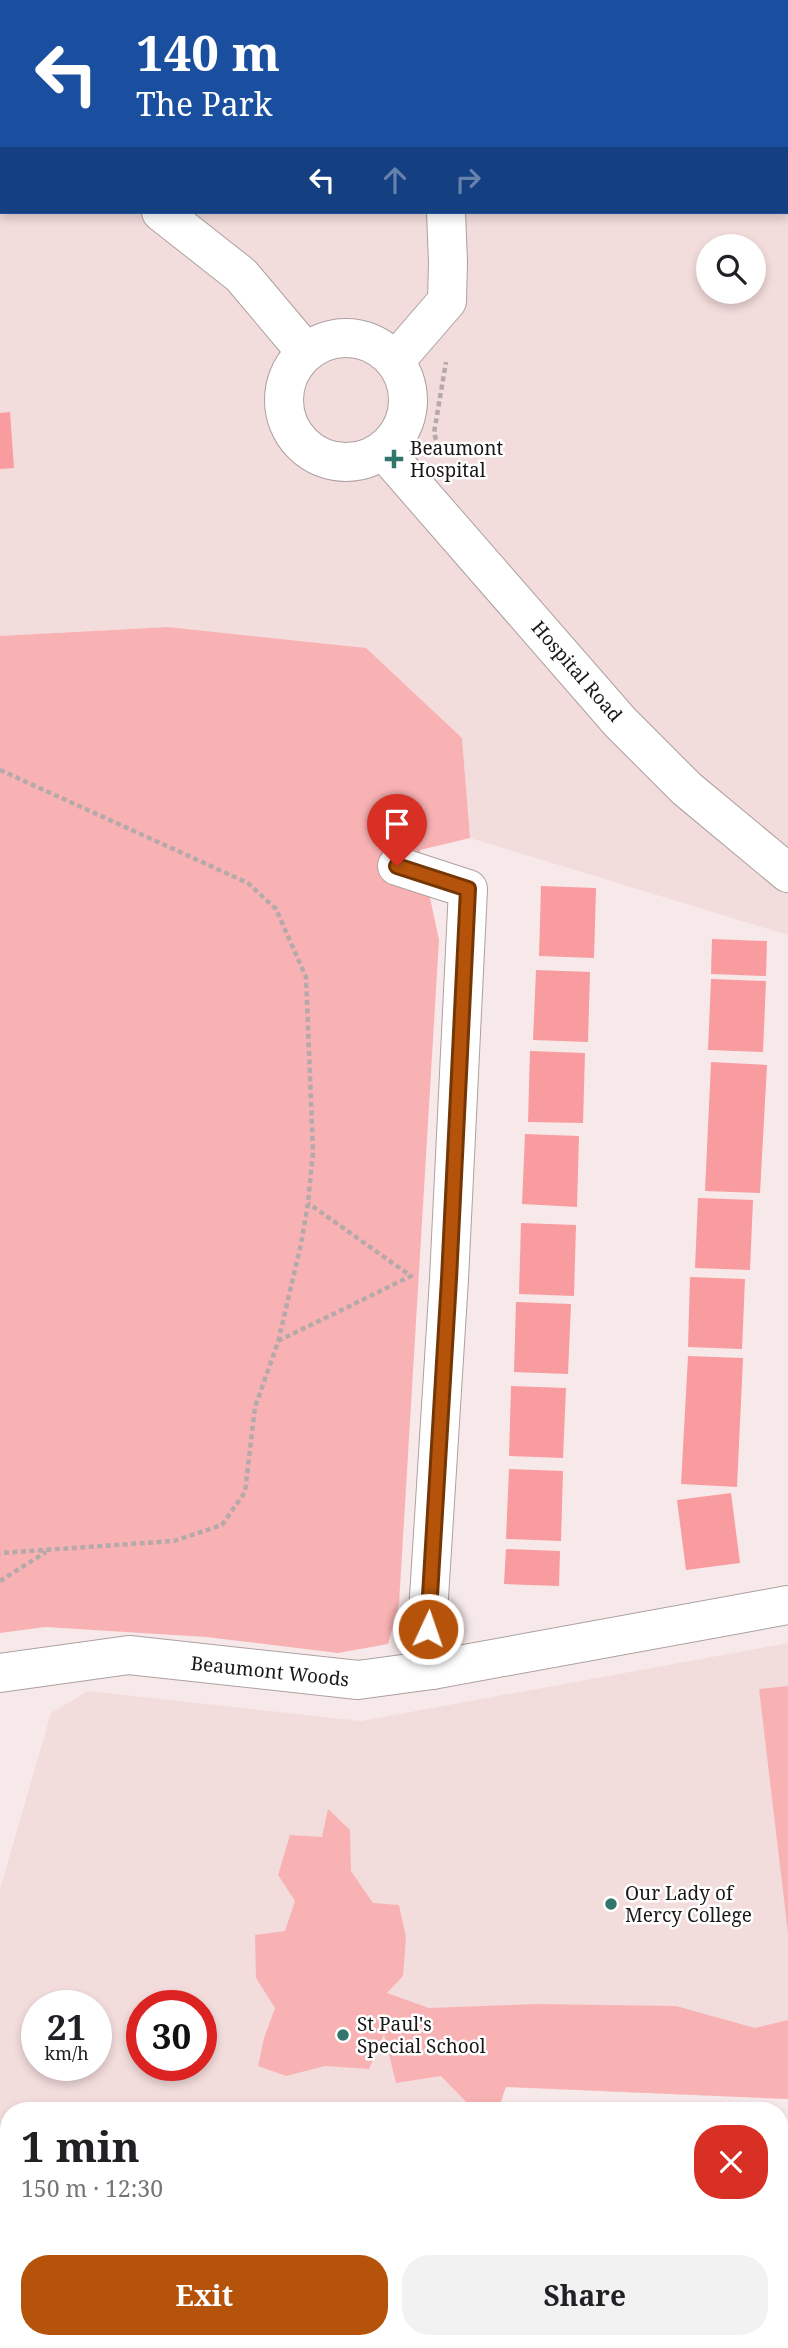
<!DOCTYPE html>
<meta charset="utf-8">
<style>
:root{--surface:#fff;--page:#f2f2f2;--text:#202124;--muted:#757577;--accent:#b45309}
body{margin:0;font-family:"Noto Serif",serif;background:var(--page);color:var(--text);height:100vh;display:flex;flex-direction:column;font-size:26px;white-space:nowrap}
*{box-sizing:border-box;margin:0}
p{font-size:23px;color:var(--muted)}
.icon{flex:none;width:38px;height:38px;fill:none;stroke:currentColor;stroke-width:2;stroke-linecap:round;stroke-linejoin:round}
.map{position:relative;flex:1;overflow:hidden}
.drawer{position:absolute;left:0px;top:2102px;width:789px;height:247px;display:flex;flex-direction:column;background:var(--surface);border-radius:28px 28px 0 0;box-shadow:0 4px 10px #0003}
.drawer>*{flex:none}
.hud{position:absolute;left:0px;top:0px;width:789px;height:214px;box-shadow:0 4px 10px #0003;background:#1a4fa0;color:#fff;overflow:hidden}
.buttons{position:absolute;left:696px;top:234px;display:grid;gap:14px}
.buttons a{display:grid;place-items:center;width:70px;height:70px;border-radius:50%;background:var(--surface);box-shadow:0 4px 10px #0003;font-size:35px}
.speed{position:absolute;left:21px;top:1990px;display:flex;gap:14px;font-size:35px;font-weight:700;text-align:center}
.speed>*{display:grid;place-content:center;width:91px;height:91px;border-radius:50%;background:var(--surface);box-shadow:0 4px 10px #0003;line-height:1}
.speed small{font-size:18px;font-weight:400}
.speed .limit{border:10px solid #d22;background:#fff;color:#111}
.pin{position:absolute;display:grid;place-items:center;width:60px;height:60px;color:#fff;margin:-72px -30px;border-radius:50% 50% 50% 0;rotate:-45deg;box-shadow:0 0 7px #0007}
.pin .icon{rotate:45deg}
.me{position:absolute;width:77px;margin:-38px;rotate:3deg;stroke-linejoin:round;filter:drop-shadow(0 0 5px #0008)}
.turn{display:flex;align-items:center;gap:24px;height:147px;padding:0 21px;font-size:32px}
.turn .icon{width:91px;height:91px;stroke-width:2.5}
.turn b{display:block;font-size:49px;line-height:60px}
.lanes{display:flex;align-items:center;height:66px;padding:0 21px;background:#0003;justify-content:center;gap:35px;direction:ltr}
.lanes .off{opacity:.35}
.round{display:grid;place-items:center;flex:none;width:74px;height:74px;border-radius:28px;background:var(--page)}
.summary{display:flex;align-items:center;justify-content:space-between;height:119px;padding:0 21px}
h1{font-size:42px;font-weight:700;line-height:52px}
.primary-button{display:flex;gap:14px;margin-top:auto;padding:14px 21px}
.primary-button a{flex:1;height:80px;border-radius:28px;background:var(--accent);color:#fff;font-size:28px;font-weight:700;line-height:80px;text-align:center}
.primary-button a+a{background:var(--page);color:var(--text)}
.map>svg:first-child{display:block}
.built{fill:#f3dcdc;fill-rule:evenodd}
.green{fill:#f9b2b4}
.building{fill:#f99ca0}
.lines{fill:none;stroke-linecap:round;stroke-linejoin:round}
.minor-casing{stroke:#ada0a1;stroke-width:40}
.path{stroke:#b5a9a9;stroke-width:4.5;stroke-dasharray:5 3.5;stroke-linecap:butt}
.minor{stroke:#fff;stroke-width:38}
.route-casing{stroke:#753606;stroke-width:18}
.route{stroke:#b45309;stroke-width:12}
.poi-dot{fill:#30766b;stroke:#fff;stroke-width:2.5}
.labels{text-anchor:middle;stroke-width:5;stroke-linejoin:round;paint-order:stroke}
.poi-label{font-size:19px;fill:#1c1717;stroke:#fff;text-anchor:start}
.street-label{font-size:19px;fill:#1c1717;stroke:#fff}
</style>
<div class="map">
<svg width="788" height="2348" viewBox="0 0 788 2348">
<rect width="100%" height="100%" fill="#f7e9e9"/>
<g class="built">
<path d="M0,0H788V935L470,838L462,738L167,627L0,636ZM2,2H788V212H2ZM709,247H754V292H709Z"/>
<path d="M788,1643V2099L505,2087L441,2110H9V2340H249V2348H0V1889L51,1713L88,1691L361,1721ZM37,2006H96V2065H37ZM142,2006H201V2065H142Z"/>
</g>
<g class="green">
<polygon points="475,0 788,0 788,34 788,2 475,2"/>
<polygon points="167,627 366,648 462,738 470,838 420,850 439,940 399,1604 388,1644 338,1653 206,1637 45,1627 0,1633 0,636"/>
<polygon points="788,1686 788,1933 759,1689"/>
<polygon points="328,1809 350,1830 351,1871 373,1903 399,1905 406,1937 403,1976 387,1993 429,2008 537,2004 676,2006 755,2028 788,2020 788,2099 506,2087 498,2110 474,2110 441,2076 396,2083 384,2034 369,2069 325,2066 286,2076 258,2066 264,2038 275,2008 256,1978 255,1935 285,1931 295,1901 278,1875 290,1835 322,1837"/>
</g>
<g class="building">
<polygon points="10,412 14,468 0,469 0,413"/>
<polygon points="541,886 596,888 594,958 539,956"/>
<polygon points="712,939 767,941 766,976 711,974"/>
<polygon points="536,970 590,972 588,1042 533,1040"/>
<polygon points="711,979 766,981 763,1052 708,1050"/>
<polygon points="530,1051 585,1053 583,1123 528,1122"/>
<polygon points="711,1062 767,1065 760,1193 705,1191"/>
<polygon points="525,1134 579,1136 577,1207 522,1204"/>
<polygon points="698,1198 753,1200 750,1270 695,1268"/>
<polygon points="521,1223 576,1225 574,1296 519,1294"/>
<polygon points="690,1277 745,1279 742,1349 688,1347"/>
<polygon points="516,1302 571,1304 568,1374 514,1372"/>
<polygon points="688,1356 743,1358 737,1487 681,1484"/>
<polygon points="511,1386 566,1388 563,1458 509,1456"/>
<polygon points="509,1469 563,1471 561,1541 506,1539"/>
<polygon points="731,1493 740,1563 686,1570 677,1500"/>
<polygon points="506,1549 560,1551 559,1586 504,1584"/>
<polygon points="0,2223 9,2235 9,2340 85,2340 88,2344 83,2348 0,2348"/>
<polygon points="785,2258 788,2258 788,2308 784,2308"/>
</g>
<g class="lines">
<defs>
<g id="minor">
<polyline points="435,0 435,2"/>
<polyline points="0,147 2,148"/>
<polyline points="161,212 241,275 305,351"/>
<circle cx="346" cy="400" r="62"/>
<polyline points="396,360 447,301 448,262 446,212"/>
<polyline points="384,451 620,722 687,789 788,873"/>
<polyline points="397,866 468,889 449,1279 427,1629 432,1670"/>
<polyline points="0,1673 129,1655 358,1680 432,1670 788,1605"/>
</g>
</defs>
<use href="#minor" class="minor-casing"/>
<g class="path">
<polyline points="441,456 434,433 446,362"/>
<polyline points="0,770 248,883 276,909 306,977 313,1152 308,1203 301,1244 278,1342 255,1407 245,1492 222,1525 174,1541 0,1553"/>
<polyline points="278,1341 411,1276 308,1203"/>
<polyline points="0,1581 46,1552"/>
</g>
<use href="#minor" class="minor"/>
</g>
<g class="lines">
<defs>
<polyline id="route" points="397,866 468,889 449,1279 428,1629"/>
</defs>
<use href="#route" class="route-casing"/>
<use href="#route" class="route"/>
</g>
<g class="poi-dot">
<path d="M390.5 448.5h7v7h7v7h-7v7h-7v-7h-7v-7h7z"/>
<circle cx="611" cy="1904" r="7"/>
<circle cx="343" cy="2035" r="7"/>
</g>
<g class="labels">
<g class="poi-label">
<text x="410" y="455">Beaumont<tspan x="410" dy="22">Hospital</tspan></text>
<text x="625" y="1900">Our Lady of<tspan x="625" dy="22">Mercy College</tspan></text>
<text x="357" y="2031">St Paul's<tspan x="357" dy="22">Special School</tspan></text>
</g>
<g class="street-label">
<text transform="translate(577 671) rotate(49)" y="7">Hospital Road</text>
<text transform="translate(270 1671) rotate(6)" y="7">Beaumont Woods</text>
</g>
</g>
</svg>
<div class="buttons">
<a><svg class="icon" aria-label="search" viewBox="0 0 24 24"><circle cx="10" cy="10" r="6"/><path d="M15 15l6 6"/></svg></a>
</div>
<div class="speed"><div>21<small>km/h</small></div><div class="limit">30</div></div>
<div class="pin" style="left:397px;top:866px;background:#d93025"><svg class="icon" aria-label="arrive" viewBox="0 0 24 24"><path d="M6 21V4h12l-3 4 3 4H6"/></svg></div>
<svg class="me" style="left:428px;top:1629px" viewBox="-20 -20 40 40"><circle r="17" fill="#b45309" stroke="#fff" stroke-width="3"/><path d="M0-11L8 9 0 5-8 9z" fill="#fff"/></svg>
<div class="hud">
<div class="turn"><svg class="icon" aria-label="left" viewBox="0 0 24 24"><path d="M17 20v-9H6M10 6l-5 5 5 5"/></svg><div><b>140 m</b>The Park</div></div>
<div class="lanes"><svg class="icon" aria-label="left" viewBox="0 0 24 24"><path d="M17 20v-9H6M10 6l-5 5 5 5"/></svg><svg class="icon off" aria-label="ahead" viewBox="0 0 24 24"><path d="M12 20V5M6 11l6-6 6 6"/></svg><svg class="icon off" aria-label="right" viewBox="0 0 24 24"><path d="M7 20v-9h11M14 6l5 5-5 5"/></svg></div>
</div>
<section class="drawer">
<div class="summary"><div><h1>1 min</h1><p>150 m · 12:30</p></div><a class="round" style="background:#d93025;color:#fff"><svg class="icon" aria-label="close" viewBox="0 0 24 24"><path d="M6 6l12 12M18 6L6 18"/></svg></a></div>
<div class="primary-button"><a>Exit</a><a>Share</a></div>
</section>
</div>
